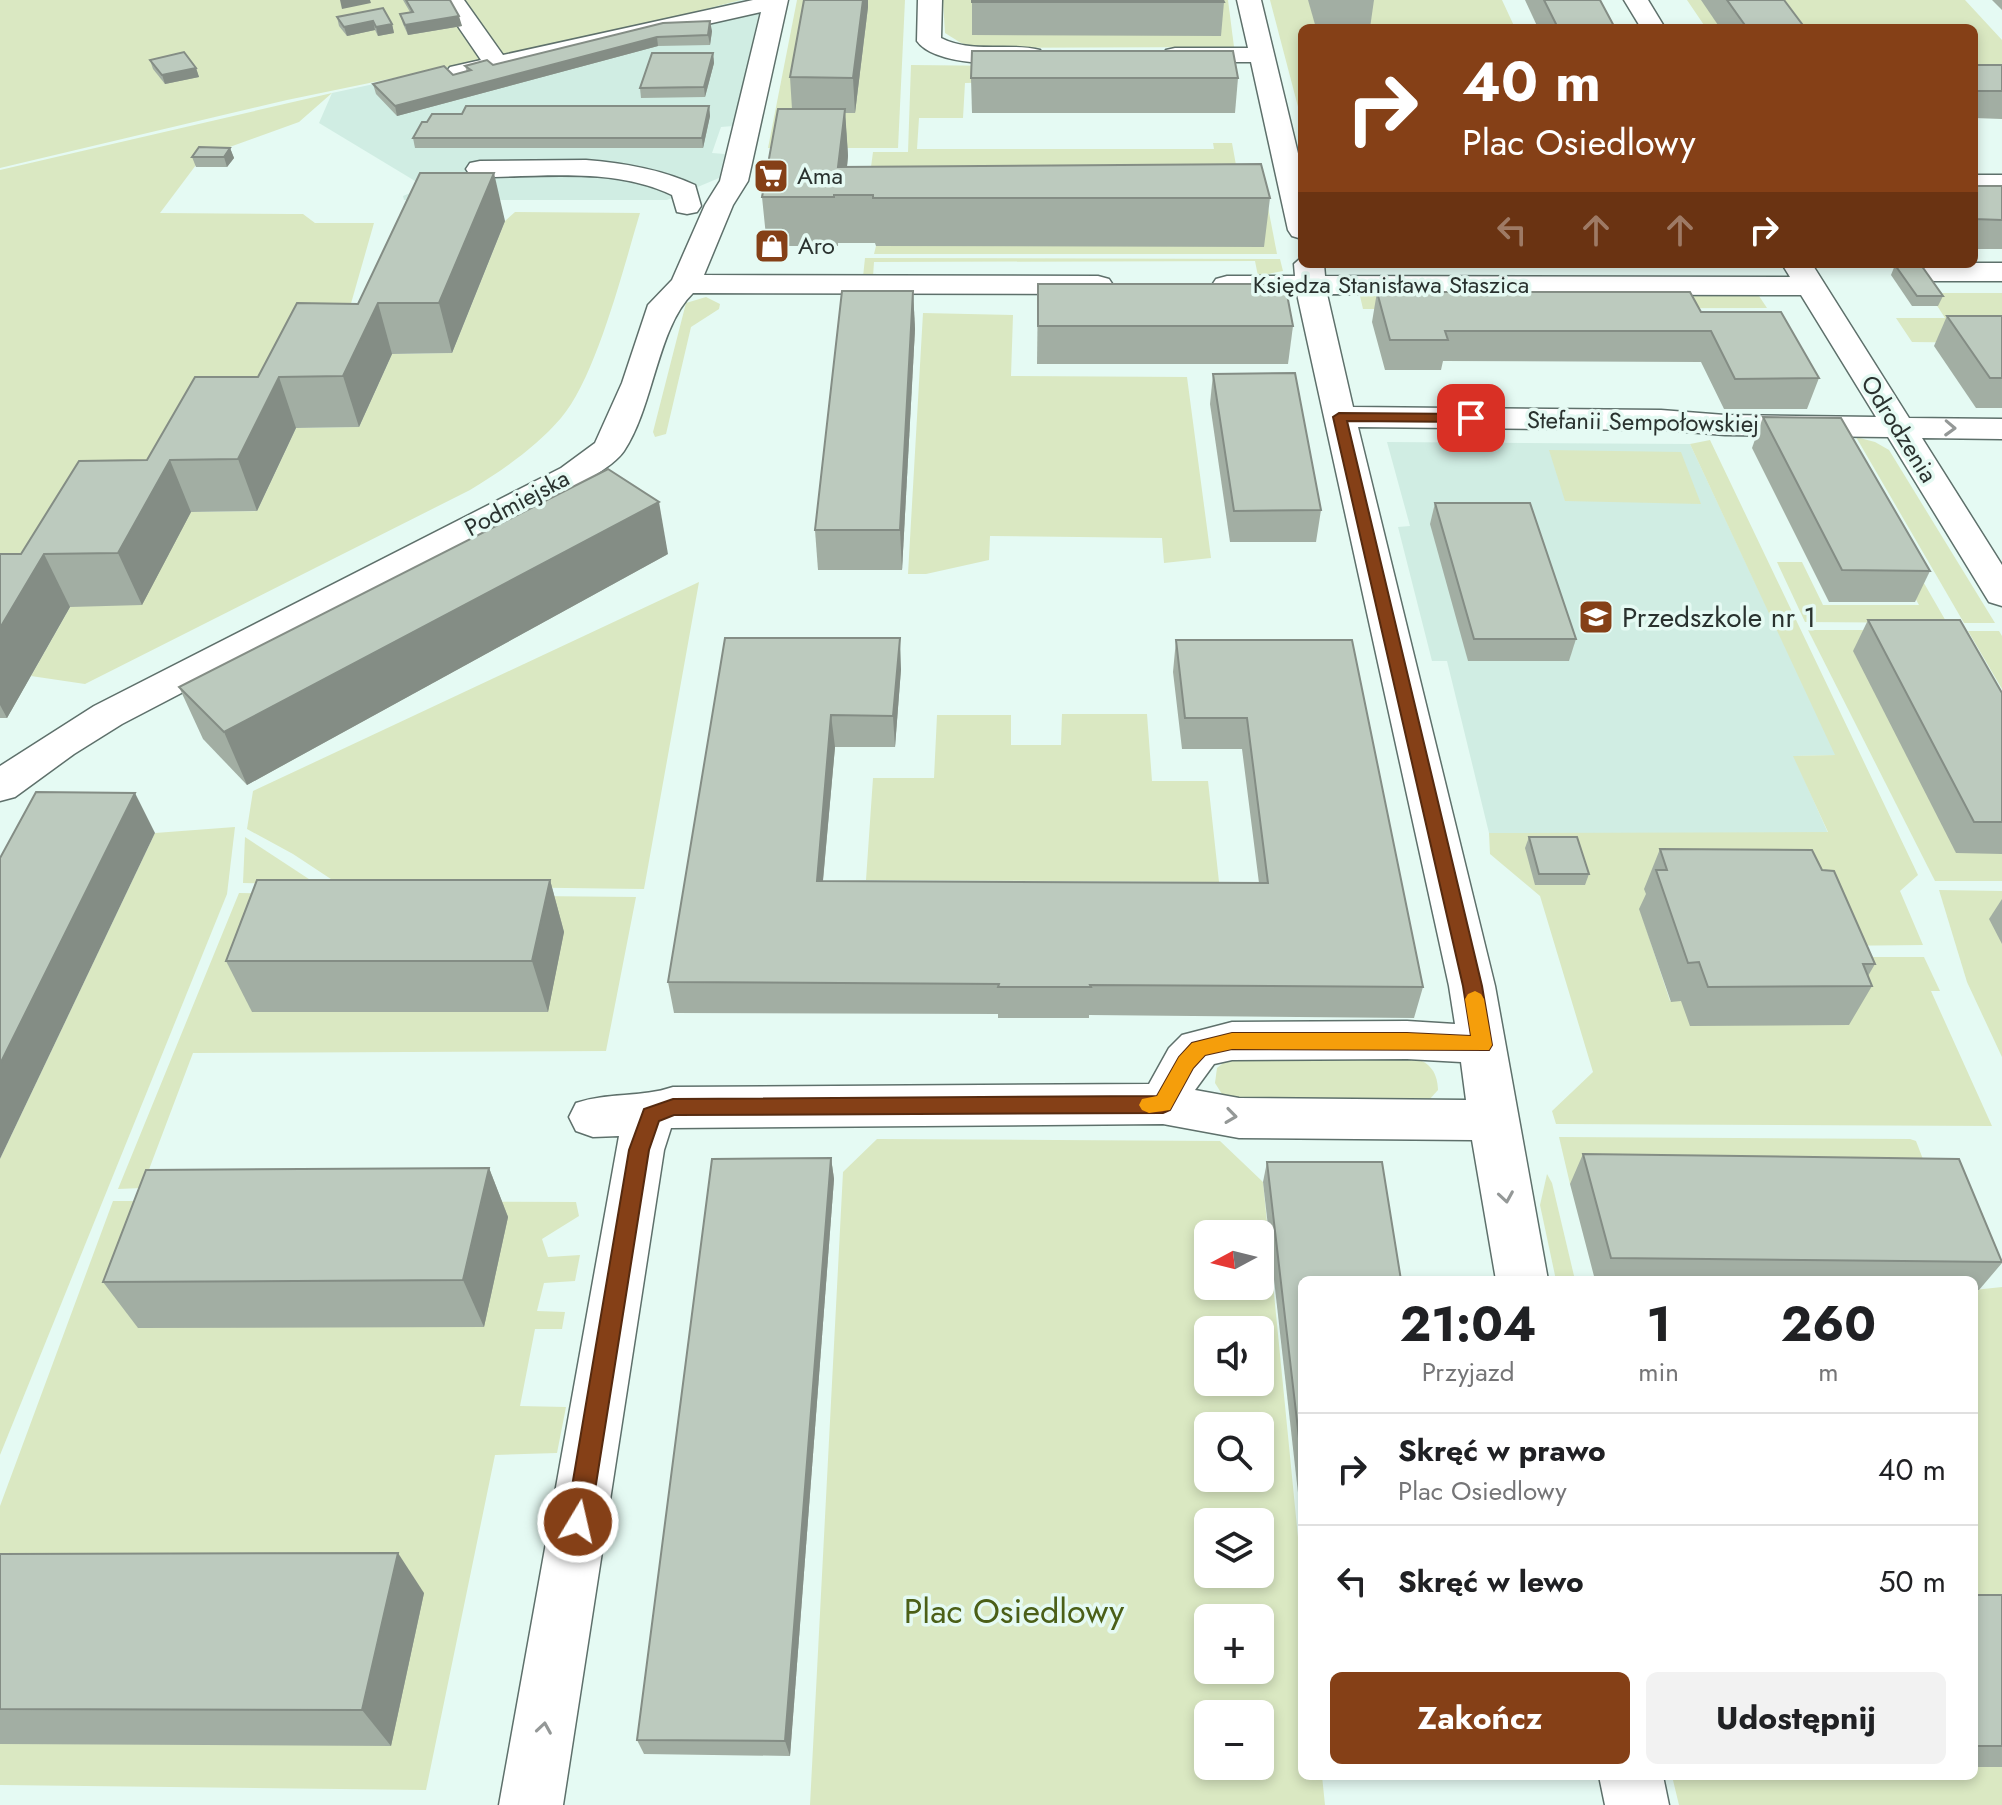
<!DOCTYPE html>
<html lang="pl">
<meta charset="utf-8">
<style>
:root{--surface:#fff;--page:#f2f2f2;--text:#202124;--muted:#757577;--line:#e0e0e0;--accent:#854017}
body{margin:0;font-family:Jost,sans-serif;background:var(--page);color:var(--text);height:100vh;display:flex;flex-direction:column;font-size:30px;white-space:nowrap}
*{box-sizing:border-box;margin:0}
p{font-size:26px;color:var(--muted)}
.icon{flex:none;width:44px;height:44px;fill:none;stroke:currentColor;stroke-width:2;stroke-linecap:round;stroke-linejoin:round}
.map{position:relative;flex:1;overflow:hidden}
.side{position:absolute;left:1298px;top:1276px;width:680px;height:504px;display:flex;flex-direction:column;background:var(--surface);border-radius:12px;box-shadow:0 4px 12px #0003}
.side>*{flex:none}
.guide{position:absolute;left:1298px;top:24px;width:680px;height:244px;border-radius:12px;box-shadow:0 4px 12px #0003;background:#854017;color:#fff;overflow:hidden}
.needle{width:52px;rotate:263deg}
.fabs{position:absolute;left:1194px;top:1220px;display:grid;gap:16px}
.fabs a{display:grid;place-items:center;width:80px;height:80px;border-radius:12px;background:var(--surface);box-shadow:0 4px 12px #0003;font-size:40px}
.pin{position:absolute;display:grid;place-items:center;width:68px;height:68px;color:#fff;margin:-34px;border-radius:16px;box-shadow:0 4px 12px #0006}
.me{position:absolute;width:88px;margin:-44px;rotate:9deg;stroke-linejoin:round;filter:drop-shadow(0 0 6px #0008)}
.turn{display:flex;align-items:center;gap:28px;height:168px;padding:0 32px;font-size:36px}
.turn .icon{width:104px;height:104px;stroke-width:2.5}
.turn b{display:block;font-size:56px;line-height:68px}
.lanes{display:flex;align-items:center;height:76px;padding:0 32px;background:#0003;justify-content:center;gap:40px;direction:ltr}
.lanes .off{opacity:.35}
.eta{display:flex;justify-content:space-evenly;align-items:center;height:136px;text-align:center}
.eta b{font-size:48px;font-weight:700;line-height:56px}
.action{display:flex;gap:16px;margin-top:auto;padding:16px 32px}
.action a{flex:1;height:92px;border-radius:12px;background:var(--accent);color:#fff;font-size:32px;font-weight:700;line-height:92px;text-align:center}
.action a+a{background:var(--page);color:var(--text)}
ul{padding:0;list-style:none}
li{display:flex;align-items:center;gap:24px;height:112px;padding:0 32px;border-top:2px solid var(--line)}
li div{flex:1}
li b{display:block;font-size:30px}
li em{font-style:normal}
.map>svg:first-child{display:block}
.built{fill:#d0ede3}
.green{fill:#dae8c2;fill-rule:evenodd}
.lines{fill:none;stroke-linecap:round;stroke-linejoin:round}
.minor-casing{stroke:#5e706b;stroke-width:3}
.minor{fill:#fff;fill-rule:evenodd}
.wall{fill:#a2aea3}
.shaded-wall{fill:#848d85}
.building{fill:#bccabe;stroke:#848d85;stroke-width:2}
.oneway{stroke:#949897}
.route{fill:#854017;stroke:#562a0f;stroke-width:2}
.slow{fill:#f59e0b}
.labels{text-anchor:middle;stroke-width:7;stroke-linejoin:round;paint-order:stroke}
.far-poi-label{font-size:24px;fill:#2a322f;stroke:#e5faf3;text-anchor:start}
.far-street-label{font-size:24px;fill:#2a322f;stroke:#e5faf3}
.poi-label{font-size:28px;fill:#2a322f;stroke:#e5faf3;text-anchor:start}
.near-park-label{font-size:34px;fill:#4b5f17;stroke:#e5faf3}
</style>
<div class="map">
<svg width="2002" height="1805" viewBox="0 0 2002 1805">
<rect width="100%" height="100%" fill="#e5faf3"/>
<g class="built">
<polygon points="741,0 762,0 733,126 721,127 712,153 725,154 719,178 667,200 404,200 403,196 425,187 319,123 332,93 612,33"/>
<polygon points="1387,442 1690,444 1836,755 1794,756 1828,833 1489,833 1447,661 1432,661 1398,527 1410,526"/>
</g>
<g class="green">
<polygon points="0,0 741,0 612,33 287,100 0,168"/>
<polygon points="797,0 905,0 898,148 768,148"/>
<polygon points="943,0 1228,0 1234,47 979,48 961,43 945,33"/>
<polygon points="1270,0 1502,0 1515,28 1302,28 1302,122"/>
<polygon points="1687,0 1965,0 2002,40 2002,71 1974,71 1974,28 1706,28"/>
<polygon points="911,65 1011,66 1011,82 965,83 963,118 919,118 917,149 1214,149 1213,143 1232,143 1236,165 867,197 873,152 908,152"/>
<polygon points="332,93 299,122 202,157 160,213 290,214 303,214 315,223 374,223 350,307 0,574 0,170"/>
<polygon points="1267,202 1277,254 874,254 876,246"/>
<path d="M515,212L640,213C624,266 596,378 561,418C536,447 503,470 470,490L85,684L31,676L70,607L191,512L257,511L296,428L359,427L392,354L452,353L505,221Z"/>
<polygon points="865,258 1280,259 1283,271 1258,276 1255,261 874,262 873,277 863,277"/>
<polygon points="1929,293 2002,293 2002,343 1912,342 1896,318 1945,318"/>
<polygon points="1360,296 1759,296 1767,308 1363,309"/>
<polygon points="706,297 720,304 719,309 691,327 666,434 655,437 653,432 686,303"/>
<polygon points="923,313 1013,315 1011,376 1187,377 1211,558 1164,563 1162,538 990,536 989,560 926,574 908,574"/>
<polygon points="1856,437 1875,442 1889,450 1995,623 1964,623"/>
<polygon points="1710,440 1918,875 1900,891 1923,945 1828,946 1645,889 1651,909 1640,910 1670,1001 1833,957 1924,957 1940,991 1931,991 1992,1126 1556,1124 1552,1111 1593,1072 1540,896 1490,854 1489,833 1828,832 1793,756 1835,755 1690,444"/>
<polygon points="1832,448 1846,448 1947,623 1805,622 1777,562 1802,562 1823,605 1919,605"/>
<polygon points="1549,450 1681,452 1701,504 1565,501"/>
<polygon points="699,582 644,889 340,885 293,854 247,829 253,791"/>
<polygon points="1808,630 1950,630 2002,719 2002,881 1935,881"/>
<polygon points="1968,631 1999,631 2002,636 2002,689"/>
<polygon points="1062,714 1147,714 1152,781 1208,781 1219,882 866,880 873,778 934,778 937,715 1011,715 1011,745 1061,745"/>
<polygon points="235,827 227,894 0,1455 0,1159 155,833"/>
<polygon points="245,837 318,885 243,883"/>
<polygon points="1939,890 2002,891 2002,1057 1967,982"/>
<polygon points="239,893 636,897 606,1051 193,1053 142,1188 118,1189"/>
<path d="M1410,1056C1428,1062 1437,1069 1438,1090L1429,1100L1225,1099L1215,1083L1217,1068L1229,1058Z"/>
<polygon points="1559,1137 1910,1139 1916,1141 1934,1188 1570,1184"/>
<path d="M877,1139L1220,1141L1263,1182L1302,1578V1776H1322L1325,1805H810L843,1172ZM1208,1234H1260V1286H1208ZM1208,1330H1260V1382H1208ZM1208,1426H1260V1478H1208ZM1208,1522H1260V1574H1208ZM1208,1618H1260V1670H1208ZM1208,1714H1260V1766H1208Z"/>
<polygon points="1547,1174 1552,1183 1575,1280 1556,1280 1540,1205"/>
<polygon points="113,1201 576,1202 579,1216 542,1239 548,1257 580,1255 575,1281 544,1283 537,1311 565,1312 562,1329 535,1329 520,1406 566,1407 557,1453 495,1455 426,1790 0,1785 0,1506"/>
<polygon points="2002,1287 2002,1805 1679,1805 1672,1776 1974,1776 1974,1290"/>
</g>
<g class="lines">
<defs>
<g id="minor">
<path d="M440,0H464L503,55L753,0H788L748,181L733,205L704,275L1098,276L1109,279L1113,285L1109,291L1098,294L693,293C657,328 654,406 624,451C615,464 597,473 585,482L122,724L74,754L15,797L0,801V766L94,706L561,468L595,443L622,383L648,305L672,280L705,205L720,181L761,12L459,80L450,77L446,72L450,67L481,60Z"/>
<path d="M918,0H942L941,38C973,54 1007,42 1040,50L1043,55L1040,60C1012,67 934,66 917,41Z"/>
<polygon points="1237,0 1261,0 1302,170 1302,239 1292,236 1288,230 1251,62 1175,62 1166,60 1163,55 1166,50 1175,48 1248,48"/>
<polygon points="1624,0 1648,0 1665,28 1641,28"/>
<path d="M586,160C624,163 660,169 695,185L701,206L697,212L687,214L677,212L672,195C613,167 543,177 480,177L470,175L466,169L470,163L480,161Z"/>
<rect x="1974" y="175" width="28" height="16"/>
<path d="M1302,257V264H1324L1325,276L1790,277L1782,264H1812L1909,418L2002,419V439L1922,438L2002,565V606L1989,602L1888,437L1725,435L1661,430L1358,427L1495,986L1548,1280H1496L1472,1140L1239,1138L1163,1124L671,1128L664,1150L563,1805H499L619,1136L593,1137L576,1131L569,1117L576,1103C608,1092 641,1098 673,1087L1149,1084L1169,1048L1182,1035L1232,1022L1407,1021L1455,1024L1449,986L1297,294H1227L1216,291L1212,285L1216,279L1227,276H1295L1294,264ZM1327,294L1801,295L1876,417L1725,415L1661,410L1353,407ZM1407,1059L1461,1062L1466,1100L1239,1098L1195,1090L1214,1064L1232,1060Z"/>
<polygon points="1974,263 2002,263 2002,281 1934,281 1923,278 1919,272 1923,266 1930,264"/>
<polygon points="1599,1776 1663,1776 1669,1805 1605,1805"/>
</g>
</defs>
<use href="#minor" class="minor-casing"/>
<use href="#minor" class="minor"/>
</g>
<g class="wall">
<polygon points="403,0 450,0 462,26 408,35 403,24 400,14 410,12"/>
<polygon points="804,0 868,0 868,7 855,113 845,113 848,156 847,167 1270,198 1264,247 876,246 875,243 838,243 838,246 767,246 762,197 792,109 790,77"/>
<polygon points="972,0 1224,2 1221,36 972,35"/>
<polygon points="1308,0 1374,0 1370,28 1316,28"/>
<polygon points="1525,0 1600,0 1615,28 1538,28"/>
<polygon points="1701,0 1784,0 1805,28 1720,28"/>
<polygon points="1992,0 2002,0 2002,10"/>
<polygon points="337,17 392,24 394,33 378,36 375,30 347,36 339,26"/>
<polygon points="663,23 712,31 710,45 658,46 397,116 376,94 373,84 453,75 467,72 465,66 493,65"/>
<polygon points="713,53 714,63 705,97 641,98 640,88"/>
<polygon points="150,60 196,68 199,77 165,84 153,69"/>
<polygon points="1974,65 2002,65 2002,119 1974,118"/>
<polygon points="971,78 1238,78 1235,113 972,113"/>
<polygon points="709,106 710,116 703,148 415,148 413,138 427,122 462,114"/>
<polygon points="230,148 234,158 227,167 196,167 192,157"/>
<rect x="1974" y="186" width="28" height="63"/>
<polygon points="505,221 452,353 392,354 359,427 296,428 257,511 191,512 142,605 70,607 7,718 0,718 0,554 21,554 258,377 358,304"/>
<polygon points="1895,265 1943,296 1938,306 1912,306 1891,275"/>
<polygon points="1038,284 1293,326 1288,364 1037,364"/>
<polygon points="913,291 915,329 902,570 818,570 815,530"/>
<polygon points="1377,292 1701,312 1819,378 1807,409 1724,409 1701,362 1443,361 1441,370 1385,370 1372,322"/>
<polygon points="1947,316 2002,316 2002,408 1976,408 1934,346"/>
<polygon points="1213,374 1321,510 1316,542 1230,542 1210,404"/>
<polygon points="1763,417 1930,571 1915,602 1829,602 1752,448"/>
<polygon points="1435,503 1576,639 1569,661 1468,661 1430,524"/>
<polygon points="668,554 247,785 203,739 179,687"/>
<polygon points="1868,620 2002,693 2002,854 1956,853 1853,651"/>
<polygon points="725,638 901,669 895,747 835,747 823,881 1259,883 1242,749 1182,749 1173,672 1176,640 1352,640 1423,987 1414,1018 1089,1015 1089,1018 998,1018 998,1014 674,1013 668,982"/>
<polygon points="1529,837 1589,874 1585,885 1535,885 1525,848"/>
<polygon points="1660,849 1822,870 1875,964 1868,976 1872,986 1849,1025 1690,1026 1681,1001 1671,1002 1639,909 1646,894 1644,889"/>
<polygon points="550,880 564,932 548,1012 252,1012 226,961"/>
<polygon points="2002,899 2002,944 1989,919"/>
<polygon points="1583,1154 2002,1260 2002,1263 1979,1290 1974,1290 1974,1280 1595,1280 1570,1184"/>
<polygon points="831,1158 834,1179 790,1756 644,1754 637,1740"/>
<polygon points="1267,1162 1302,1280 1302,1528 1263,1182"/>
<polygon points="489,1168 508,1217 484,1327 138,1328 103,1282"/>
<polygon points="0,1554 424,1593 391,1746 0,1744"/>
<rect x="1974" y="1595" width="28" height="172"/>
</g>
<g class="shaded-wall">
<polygon points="340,0 370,0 371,3 342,9"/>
<polygon points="863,0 868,0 868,7 855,113 853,78"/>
<polygon points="459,16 462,26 408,35 405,25"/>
<polygon points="373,21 375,30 347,36 344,27"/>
<polygon points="710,21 712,31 710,45 708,35"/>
<polygon points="392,24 394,33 378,36 376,27"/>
<polygon points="657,37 658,46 397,116 395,106"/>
<polygon points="713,53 714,63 705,97 704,87"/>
<polygon points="196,68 199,77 165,84 162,75"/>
<polygon points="709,106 710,116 703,148 702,138"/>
<polygon points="845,109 848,156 844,195 838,167"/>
<polygon points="230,148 234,158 227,167 224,157"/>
<polygon points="494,173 505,221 452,353 439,303"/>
<polygon points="913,291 915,329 902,570 900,530"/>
<polygon points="378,303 392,354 359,427 343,376"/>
<polygon points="279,377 296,428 257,511 238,459"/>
<polygon points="170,460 191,512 142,605 118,553"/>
<polygon points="659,502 668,554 247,785 224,732"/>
<polygon points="44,554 70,607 7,718 0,705 0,628"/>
<polygon points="900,638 901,669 895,747 893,716"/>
<polygon points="831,715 835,747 820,912 817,881"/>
<polygon points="135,793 155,833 0,1159 0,1064"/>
<polygon points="550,880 564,932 548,1012 532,961"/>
<polygon points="831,1158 834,1179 790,1756 785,1741"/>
<polygon points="489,1168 508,1217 484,1327 463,1280"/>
<polygon points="398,1553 424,1593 391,1746 362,1710"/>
</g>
<g class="building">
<polygon points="406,0 450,0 459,16 405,25 400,14 413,12"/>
<polygon points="804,0 863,0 853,78 790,77"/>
<polygon points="972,0 1223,0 1224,2 972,2"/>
<polygon points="1544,0 1600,0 1615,28 1558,28"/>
<polygon points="1727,0 1784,0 1805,28 1747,28"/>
<polygon points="383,8 392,24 376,27 373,21 344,27 337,17"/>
<polygon points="710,21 708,35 657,37 395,106 373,84 444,66 453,75 471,70 465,66 487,60 493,65 663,23"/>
<polygon points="972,51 1233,51 1238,78 971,78"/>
<polygon points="184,52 196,68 162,75 150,60"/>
<polygon points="652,53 713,53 704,87 640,88"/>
<rect x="1974" y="65" width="28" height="26"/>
<polygon points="466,106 709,106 702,138 413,138 422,122 427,122 432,114 462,114"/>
<polygon points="778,109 845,109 838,167 1261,164 1270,198 873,198 873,195 834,195 834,197 762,197"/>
<polygon points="199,147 230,148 224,157 192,157"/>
<polygon points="420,173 494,173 439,303 378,303 343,376 279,377 238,459 170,460 118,553 44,554 0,628 0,554 21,554 79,461 147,460 195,377 258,377 297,303 358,304"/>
<polygon points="1974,186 2002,186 2002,220 1974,219"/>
<polygon points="1895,265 1921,265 1943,296 1917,296"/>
<polygon points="1038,284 1285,284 1293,326 1038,326"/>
<polygon points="842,291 913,291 900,530 815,530"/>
<polygon points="1377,292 1690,292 1701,312 1781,312 1819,378 1735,379 1711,331 1445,331 1448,340 1390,340"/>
<polygon points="1947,316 2002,316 2002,378 1990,378"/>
<polygon points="1295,373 1321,510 1234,511 1213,374"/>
<polygon points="1763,417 1841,418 1930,571 1842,570"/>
<polygon points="608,469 659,502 224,732 179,687"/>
<polygon points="1435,503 1530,503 1576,639 1474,639"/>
<polygon points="1868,620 1960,620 2002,693 2002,822 1974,822"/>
<polygon points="725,638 900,638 893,716 831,715 817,881 1268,883 1247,718 1185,718 1176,640 1352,640 1423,987 1090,985 1091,987 998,987 999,984 668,982"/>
<polygon points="36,792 135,793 0,1064 0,858"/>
<polygon points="1529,837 1577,837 1589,874 1539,874"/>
<polygon points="1660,849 1812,850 1822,870 1834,871 1875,964 1863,964 1872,986 1708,987 1699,962 1688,963 1656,870 1667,870"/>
<polygon points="257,880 550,880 532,961 226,961"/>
<polygon points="1583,1154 1959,1159 2002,1262 1611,1258"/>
<polygon points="831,1158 785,1741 637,1740 712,1159"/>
<polygon points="1267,1162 1382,1162 1401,1280 1302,1280 1302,1464"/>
<polygon points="489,1168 463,1280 103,1282 146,1170"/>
<polygon points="398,1553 362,1710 0,1709 0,1554"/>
<rect x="1974" y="1595" width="28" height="151"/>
</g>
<defs><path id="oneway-chevron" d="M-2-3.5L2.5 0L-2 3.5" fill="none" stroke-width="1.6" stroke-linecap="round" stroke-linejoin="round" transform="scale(2)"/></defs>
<g class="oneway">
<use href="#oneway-chevron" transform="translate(1950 428) rotate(2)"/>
<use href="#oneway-chevron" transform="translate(1231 1116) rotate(8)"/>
<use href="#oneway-chevron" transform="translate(1506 1197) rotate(81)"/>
<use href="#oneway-chevron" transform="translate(544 1728) rotate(-81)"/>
</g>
<polygon class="route" points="1339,413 1471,414 1478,418 1471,422 1347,421 1482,986 1492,1045 1489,1050 1232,1049 1205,1055 1193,1068 1170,1110 1163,1113 674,1115 659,1121 649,1150 590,1522 586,1531 578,1534 569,1531 566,1522 629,1150 644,1109 673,1099 1157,1096 1179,1057 1192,1043 1232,1033 1407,1033 1471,1036 1463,986 1333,417"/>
<polygon class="slow" points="1475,991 1481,994 1484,999 1492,1045 1489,1050 1232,1049 1205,1055 1193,1068 1170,1110 1149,1113 1142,1110 1139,1105 1142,1099 1157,1096 1179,1057 1192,1043 1232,1033 1407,1033 1471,1036 1465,999 1468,994"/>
<defs>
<symbol id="supermarket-square" viewBox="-11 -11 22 22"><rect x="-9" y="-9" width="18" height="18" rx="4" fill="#854017" stroke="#e5faf3"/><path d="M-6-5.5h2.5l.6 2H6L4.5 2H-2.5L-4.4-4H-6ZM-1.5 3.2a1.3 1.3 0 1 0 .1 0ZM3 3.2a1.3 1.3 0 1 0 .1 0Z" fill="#fff"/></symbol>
<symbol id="shop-square" viewBox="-11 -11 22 22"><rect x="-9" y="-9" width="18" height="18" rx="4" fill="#854017" stroke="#e5faf3"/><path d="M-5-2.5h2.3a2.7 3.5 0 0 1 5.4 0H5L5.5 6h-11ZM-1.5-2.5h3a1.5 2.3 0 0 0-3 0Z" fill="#fff"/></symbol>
<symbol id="school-square" viewBox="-11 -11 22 22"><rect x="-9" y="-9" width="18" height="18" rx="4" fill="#854017" stroke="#e5faf3"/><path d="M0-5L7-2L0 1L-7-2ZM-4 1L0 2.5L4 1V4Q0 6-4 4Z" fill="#fff"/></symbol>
</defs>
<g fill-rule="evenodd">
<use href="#supermarket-square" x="751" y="156" width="40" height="40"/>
<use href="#shop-square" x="752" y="226" width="40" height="40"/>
<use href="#school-square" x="1576" y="597" width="40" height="40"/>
</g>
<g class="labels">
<g class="far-poi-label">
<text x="797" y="184">Ama</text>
<text x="798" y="254">Aro</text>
</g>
<g class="far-street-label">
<text x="1391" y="293">Księdza Stanisława Staszica</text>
<text transform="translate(1643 422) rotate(1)" y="8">Stefanii Sempołowskiej</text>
<text transform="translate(1899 429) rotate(58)" y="8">Odrodzenia</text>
<text transform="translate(517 503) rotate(-28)" y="8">Podmiejska</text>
</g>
<g class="poi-label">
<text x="1622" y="627">Przedszkole nr 1</text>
</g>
<g class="near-park-label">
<text x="1014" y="1623">Plac Osiedlowy</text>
</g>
</g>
</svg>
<div class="fabs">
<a><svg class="needle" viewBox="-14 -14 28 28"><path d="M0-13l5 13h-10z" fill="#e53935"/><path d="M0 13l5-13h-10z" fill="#757577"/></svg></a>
<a><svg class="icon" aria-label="sound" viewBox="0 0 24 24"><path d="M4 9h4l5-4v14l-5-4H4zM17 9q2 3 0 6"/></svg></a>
<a><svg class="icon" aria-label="search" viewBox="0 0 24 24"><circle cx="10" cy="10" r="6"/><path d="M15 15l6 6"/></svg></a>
<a><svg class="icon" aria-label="layers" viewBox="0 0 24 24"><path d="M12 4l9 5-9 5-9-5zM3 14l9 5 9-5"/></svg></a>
<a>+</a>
<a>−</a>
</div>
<div class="pin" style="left:1471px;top:418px;background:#d93025"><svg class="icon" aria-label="arrive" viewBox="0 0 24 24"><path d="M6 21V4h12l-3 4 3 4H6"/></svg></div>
<svg class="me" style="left:578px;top:1522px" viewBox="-20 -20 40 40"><circle r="17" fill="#854017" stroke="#fff" stroke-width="3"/><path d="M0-11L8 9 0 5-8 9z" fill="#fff"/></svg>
<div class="guide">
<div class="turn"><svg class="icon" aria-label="right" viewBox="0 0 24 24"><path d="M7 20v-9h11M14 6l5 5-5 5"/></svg><div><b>40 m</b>Plac Osiedlowy</div></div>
<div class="lanes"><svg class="icon off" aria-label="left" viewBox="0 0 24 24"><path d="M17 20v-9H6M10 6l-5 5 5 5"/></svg><svg class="icon off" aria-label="ahead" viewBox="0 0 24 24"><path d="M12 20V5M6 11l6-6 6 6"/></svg><svg class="icon off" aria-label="ahead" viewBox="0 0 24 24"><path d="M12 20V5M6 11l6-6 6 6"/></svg><svg class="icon" aria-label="right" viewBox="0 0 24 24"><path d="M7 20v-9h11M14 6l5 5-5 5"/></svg></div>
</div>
<section class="side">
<div class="eta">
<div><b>21:04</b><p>Przyjazd</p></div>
<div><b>1</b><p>min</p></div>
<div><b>260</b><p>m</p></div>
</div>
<ul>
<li><svg class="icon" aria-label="right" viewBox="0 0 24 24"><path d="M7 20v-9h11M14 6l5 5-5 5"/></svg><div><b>Skręć w prawo</b><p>Plac Osiedlowy</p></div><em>40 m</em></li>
<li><svg class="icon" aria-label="left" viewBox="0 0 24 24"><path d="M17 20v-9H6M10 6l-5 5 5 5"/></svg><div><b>Skręć w lewo</b></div><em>50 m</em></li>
</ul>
<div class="action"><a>Zakończ</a><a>Udostępnij</a></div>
</section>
</div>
